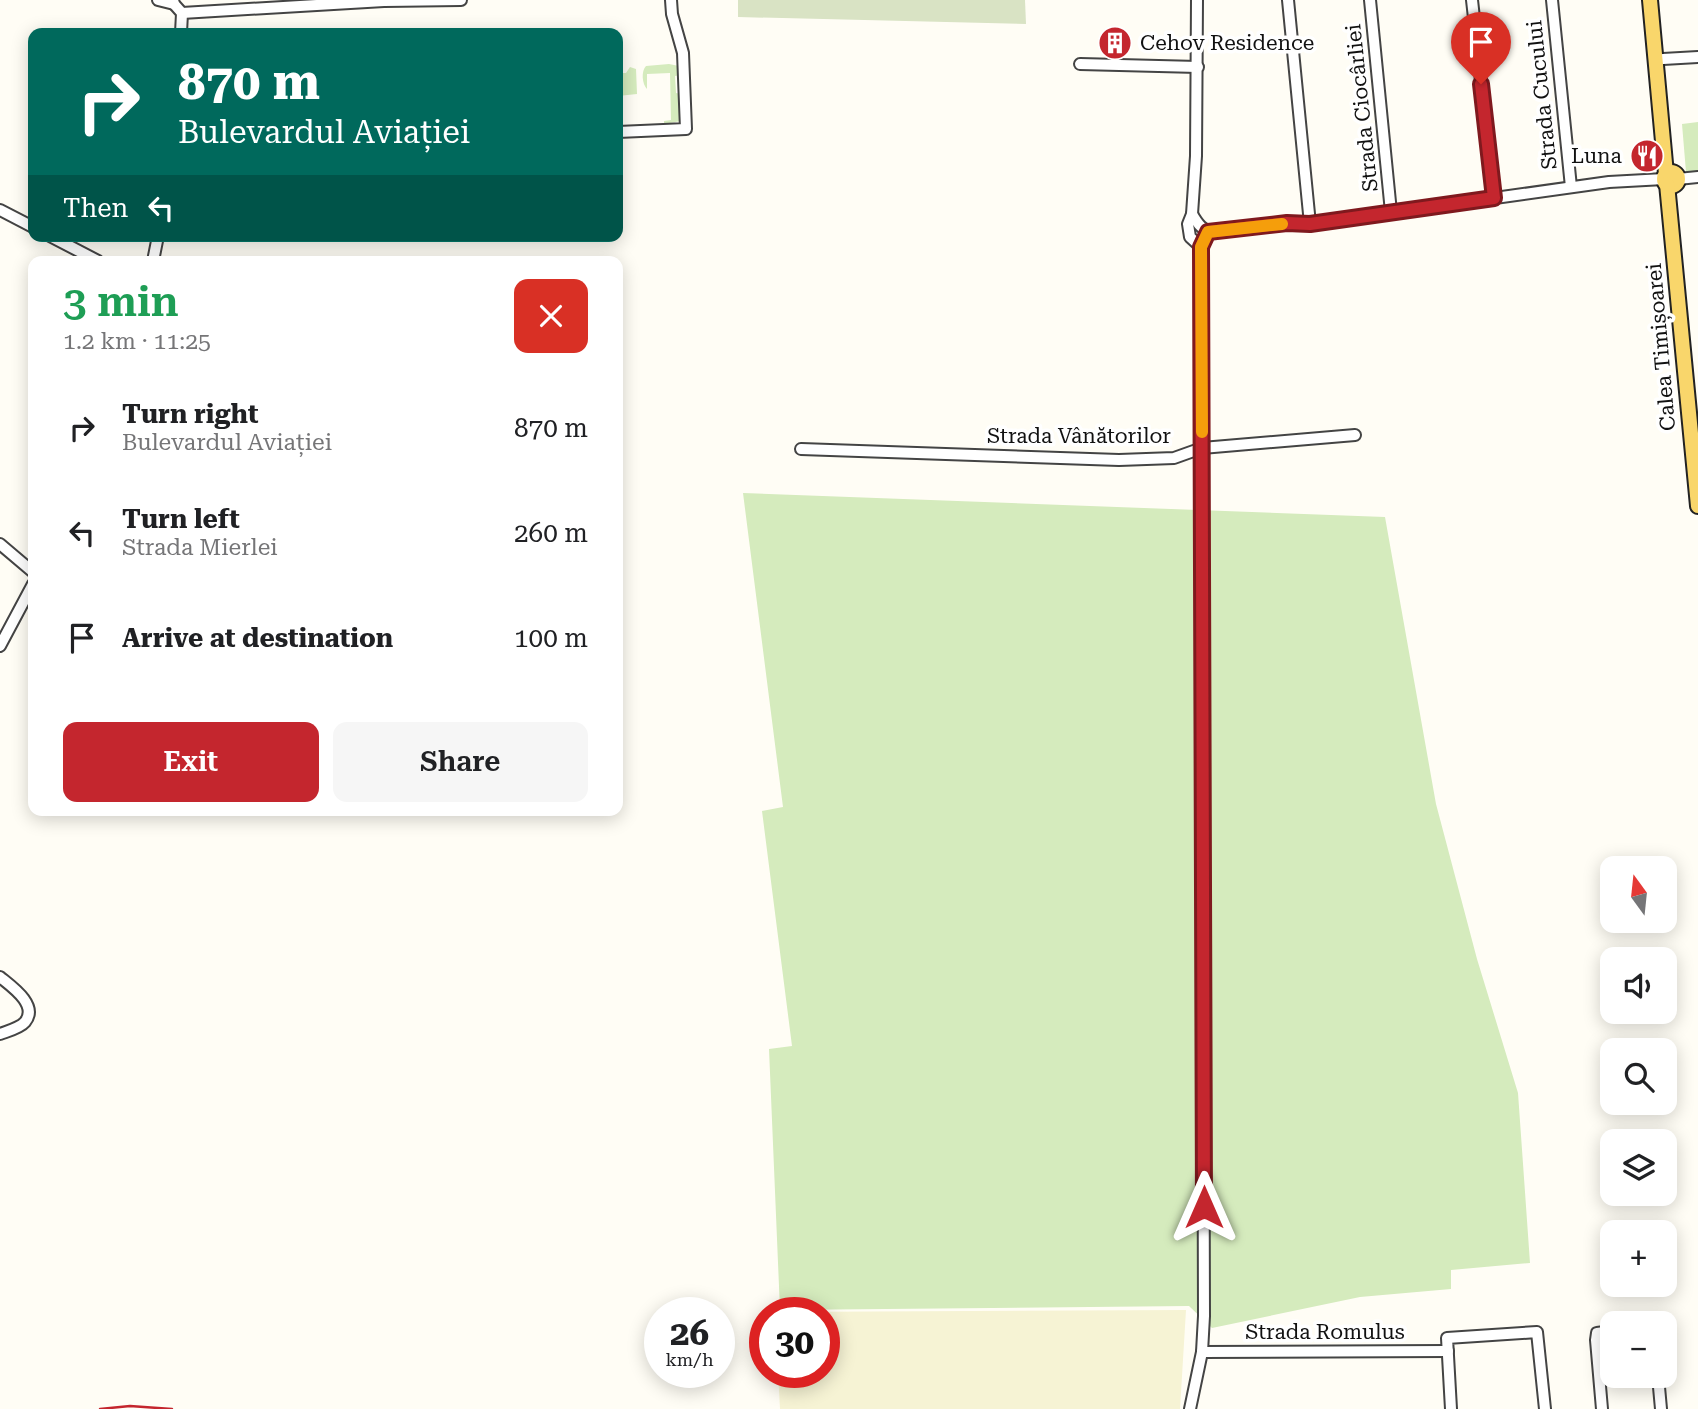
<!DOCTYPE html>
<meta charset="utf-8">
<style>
:root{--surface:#fff;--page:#f6f6f6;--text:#202124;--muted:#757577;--accent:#c4262e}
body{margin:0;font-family:"Roboto Serif",serif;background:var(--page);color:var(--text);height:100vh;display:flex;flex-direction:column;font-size:26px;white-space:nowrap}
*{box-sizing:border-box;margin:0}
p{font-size:23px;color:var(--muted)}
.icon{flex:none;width:38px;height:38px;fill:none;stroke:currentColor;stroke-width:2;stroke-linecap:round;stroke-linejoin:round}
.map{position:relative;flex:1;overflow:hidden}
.details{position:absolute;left:28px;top:256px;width:595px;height:560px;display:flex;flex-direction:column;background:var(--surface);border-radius:14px;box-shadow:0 4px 18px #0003}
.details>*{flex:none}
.top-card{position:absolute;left:28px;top:28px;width:595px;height:214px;border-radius:14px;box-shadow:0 4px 18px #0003;background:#00695c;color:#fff;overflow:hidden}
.needle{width:46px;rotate:345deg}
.tools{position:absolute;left:1600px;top:856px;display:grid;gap:14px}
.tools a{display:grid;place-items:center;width:77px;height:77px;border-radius:14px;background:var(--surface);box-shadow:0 4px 18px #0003;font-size:35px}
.speed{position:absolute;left:644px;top:1297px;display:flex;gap:14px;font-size:35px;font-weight:700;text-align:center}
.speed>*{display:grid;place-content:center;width:91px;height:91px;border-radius:50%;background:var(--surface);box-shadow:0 4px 18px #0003;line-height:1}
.speed small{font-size:18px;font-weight:400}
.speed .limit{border:10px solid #d22;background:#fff;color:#111}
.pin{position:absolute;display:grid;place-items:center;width:60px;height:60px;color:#fff;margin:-72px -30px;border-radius:50% 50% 50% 0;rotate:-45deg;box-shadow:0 0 7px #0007}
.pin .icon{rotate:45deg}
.me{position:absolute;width:77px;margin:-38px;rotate:0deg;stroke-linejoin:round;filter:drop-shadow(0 0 5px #0008)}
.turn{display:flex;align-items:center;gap:24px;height:147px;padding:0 35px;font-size:32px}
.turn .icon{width:91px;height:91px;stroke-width:2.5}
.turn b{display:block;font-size:49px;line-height:60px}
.then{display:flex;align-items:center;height:66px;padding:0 35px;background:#0003;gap:14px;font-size:26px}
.round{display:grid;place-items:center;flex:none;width:74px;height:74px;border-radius:14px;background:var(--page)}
.headline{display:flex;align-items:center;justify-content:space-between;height:119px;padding:0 35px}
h1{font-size:42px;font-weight:600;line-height:52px;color:#1e9e55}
.action{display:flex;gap:14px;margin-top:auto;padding:14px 35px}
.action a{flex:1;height:80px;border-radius:14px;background:var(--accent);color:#fff;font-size:28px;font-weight:600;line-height:80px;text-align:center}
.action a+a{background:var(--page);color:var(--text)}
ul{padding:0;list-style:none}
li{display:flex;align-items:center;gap:21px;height:105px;padding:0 35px}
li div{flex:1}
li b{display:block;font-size:26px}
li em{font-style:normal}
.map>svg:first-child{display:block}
.farmland{fill:#f6f3d4}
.green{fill:#d5ebbd}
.cemetery{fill:#d9e3c4}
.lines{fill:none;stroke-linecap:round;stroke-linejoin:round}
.minor-casing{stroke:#444;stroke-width:14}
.major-casing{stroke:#222;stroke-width:18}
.minor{stroke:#fff;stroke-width:10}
.major{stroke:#f9d66b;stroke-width:14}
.rail{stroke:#c4262e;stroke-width:2.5}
.route-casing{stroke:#7f191e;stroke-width:18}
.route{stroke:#c4262e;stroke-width:12}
.slow{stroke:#f59e0b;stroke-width:12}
.labels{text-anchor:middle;stroke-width:7;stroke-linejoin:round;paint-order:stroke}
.poi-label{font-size:21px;fill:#111;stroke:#fff;text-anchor:start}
.street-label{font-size:21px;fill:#111;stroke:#fff}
</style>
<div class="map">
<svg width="1698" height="1409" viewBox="0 0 1698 1409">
<rect width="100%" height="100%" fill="#fffdf5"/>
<polygon class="farmland" points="1186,1310 1180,1409 780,1409 778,1372 824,1372 824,1312 775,1312"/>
<g class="green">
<path d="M669,64L679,66L683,75L675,76L676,93L681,94V121L664,124V121L671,120L670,73L647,74V89C642,84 641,71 646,66Z"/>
<polygon points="630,67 636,69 637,94 618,96 618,73 626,73"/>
<polygon points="1698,122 1698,171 1686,172 1682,124"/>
<polygon points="743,493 1385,517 1436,804 1477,959 1518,1093 1530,1263 1451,1270 1451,1289 1360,1297 1212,1328 1189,1306 780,1310 769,1049 792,1046 762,811 783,807"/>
</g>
<polygon class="cemetery" points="738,0 1025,0 1026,24 738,17"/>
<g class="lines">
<defs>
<g id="minor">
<polyline points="158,0 174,4"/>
<polyline points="173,0 174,4 182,13 181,33"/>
<polyline points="1197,0 1196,156 1192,214 1188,224 1190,237 1201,247"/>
<polyline points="1288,0 1310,224"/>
<polyline points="1370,0 1391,212"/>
<polyline points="1472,0 1494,198"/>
<polyline points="1552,0 1571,187"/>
<polyline points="182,13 384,1 461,0"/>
<polyline points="1663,59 1698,57"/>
<polyline points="1080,64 1198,67"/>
<polyline points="618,132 686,129 683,53 672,14 671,0"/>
<polyline points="1678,179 1698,177"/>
<polyline points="0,210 33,227"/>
<path d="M1192,214C1197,223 1203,232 1214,232L1287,223L1310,224L1609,182L1664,179"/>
<polyline points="50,236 98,261"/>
<polyline points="153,261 158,236"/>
<polyline points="801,449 1119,460 1174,458 1202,448 1355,435"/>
<polyline points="0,544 33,572"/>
<polyline points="0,646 33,584"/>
<path d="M0,977C11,986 39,1005 25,1022C20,1028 8,1031 0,1034"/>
<polyline points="1202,1352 1448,1351"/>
<polyline points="1658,1376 1661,1409"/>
<polyline points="1190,1409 1202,1352 1204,1316 1201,247 1208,232"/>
<polyline points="1451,1409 1447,1338 1537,1332 1545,1409"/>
<polyline points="1602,1409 1596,1340 1597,1333 1612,1331"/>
</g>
<g id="major">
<polyline points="1650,0 1666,174"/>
<circle cx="1671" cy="179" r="7"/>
<polyline points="1667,184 1698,506"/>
</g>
</defs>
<use href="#minor" class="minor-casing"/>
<use href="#major" class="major-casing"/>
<use href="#minor" class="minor"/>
<use href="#major" class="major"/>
<polyline class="rail" points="100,1409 130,1406 172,1409"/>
</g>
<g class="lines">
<defs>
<polyline id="route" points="1204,1207 1201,247 1208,232 1287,223 1310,224 1494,198 1481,84"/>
</defs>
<use href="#route" class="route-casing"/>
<use href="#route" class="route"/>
<polyline class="slow" points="1202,432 1201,247 1208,232 1282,224"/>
</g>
<defs>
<symbol id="building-disc" viewBox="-11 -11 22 22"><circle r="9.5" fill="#c4262e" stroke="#fff"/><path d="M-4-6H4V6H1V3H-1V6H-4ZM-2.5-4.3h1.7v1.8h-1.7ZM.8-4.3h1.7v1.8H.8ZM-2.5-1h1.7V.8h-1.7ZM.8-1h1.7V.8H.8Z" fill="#fff"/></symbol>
<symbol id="restaurant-disc" viewBox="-11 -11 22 22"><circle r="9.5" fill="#c4262e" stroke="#fff"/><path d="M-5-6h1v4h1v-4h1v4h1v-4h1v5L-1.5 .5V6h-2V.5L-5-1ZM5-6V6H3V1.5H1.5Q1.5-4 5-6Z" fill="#fff"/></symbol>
</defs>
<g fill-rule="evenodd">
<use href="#building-disc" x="1096" y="24" width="38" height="38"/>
<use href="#restaurant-disc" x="1628" y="137" width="38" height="38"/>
</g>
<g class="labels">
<g class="poi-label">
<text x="1140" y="50">Cehov Residence</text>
<text x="1622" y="163" text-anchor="end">Luna</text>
</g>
<g class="street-label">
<text transform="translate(1542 95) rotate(-96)" y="7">Strada Cucului</text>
<text transform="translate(1362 108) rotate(-96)" y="7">Strada Ciocârliei</text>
<text transform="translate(1661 347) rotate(-95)" y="7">Calea Timișoarei</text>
<text x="1079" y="443">Strada Vânătorilor</text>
<text x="1325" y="1339">Strada Romulus</text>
</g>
</g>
</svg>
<div class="tools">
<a><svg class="needle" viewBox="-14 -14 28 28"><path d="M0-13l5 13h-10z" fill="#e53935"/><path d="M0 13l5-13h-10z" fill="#757577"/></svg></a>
<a><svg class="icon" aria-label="sound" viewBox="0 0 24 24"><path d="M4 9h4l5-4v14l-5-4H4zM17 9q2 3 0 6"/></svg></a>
<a><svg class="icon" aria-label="search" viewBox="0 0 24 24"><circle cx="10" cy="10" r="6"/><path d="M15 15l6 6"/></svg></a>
<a><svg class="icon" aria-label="layers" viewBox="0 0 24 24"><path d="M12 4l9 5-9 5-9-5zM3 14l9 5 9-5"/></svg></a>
<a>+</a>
<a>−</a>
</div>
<div class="speed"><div>26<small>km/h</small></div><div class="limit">30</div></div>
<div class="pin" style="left:1481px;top:84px;background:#d93025"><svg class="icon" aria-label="arrive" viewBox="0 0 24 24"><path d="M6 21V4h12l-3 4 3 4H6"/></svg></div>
<svg class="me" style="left:1204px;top:1207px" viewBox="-20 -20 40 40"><path d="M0-17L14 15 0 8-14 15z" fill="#c4262e" stroke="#fff" stroke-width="4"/></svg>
<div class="top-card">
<div class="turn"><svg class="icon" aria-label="right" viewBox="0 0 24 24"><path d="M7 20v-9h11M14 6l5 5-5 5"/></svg><div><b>870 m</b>Bulevardul Aviației</div></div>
<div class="then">Then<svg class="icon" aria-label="left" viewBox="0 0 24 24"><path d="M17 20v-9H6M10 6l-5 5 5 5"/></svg></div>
</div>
<section class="details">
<div class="headline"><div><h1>3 min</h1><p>1.2 km · 11:25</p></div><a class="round" style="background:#d93025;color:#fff"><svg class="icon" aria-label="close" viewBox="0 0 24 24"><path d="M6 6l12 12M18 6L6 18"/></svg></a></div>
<ul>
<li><svg class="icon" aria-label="right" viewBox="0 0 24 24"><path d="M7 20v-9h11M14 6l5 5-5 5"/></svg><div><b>Turn right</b><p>Bulevardul Aviației</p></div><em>870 m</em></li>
<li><svg class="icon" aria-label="left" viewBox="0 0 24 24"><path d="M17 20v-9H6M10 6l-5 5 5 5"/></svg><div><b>Turn left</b><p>Strada Mierlei</p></div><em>260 m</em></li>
<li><svg class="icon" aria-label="arrive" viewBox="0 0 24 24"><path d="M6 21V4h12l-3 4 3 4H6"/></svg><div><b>Arrive at destination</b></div><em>100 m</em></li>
</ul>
<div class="action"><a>Exit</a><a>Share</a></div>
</section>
</div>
